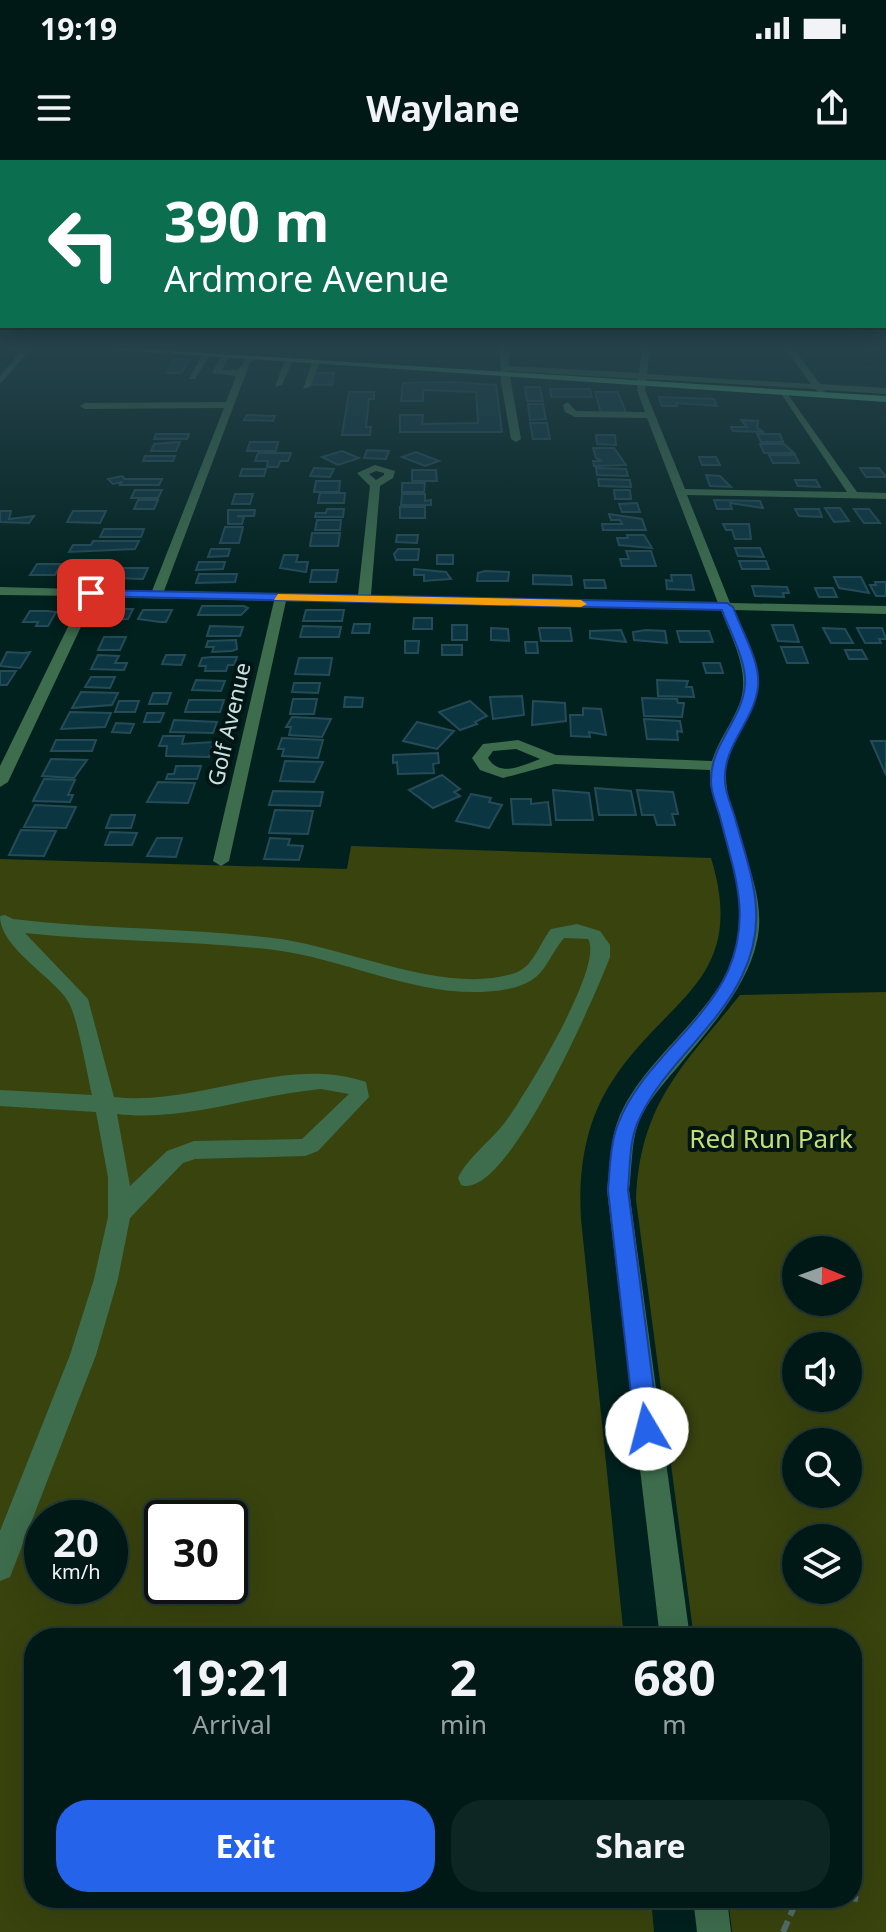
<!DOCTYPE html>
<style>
:root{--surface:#001916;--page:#0e2623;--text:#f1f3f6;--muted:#95a0a1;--line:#223835;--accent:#2563eb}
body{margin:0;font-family:"Noto Sans",sans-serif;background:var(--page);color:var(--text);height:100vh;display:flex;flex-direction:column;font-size:30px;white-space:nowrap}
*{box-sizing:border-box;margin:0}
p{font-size:26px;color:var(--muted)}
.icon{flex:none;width:44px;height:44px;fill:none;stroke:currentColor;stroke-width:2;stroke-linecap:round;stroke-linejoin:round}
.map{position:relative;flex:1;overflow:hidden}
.sheet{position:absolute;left:24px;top:1468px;width:838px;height:280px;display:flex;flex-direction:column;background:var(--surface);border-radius:32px;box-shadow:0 8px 32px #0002,0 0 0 2px var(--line)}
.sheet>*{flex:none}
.banner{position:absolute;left:0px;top:0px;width:886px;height:168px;box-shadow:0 8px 32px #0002,0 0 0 2px var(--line);background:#0b6e4f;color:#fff;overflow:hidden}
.needle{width:52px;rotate:91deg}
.controls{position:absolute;left:782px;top:1076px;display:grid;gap:16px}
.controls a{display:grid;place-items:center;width:80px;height:80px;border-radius:50%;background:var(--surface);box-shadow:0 8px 32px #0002,0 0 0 2px var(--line);font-size:40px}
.speed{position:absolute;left:24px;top:1340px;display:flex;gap:16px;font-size:40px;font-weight:700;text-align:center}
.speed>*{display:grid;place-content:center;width:104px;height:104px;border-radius:50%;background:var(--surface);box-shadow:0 8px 32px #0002,0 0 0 2px var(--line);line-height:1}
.speed small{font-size:20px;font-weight:400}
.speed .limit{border:4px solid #111;border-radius:12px;background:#fff;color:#111}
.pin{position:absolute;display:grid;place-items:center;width:68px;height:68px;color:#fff;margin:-34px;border-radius:16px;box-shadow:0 4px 12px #0006}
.me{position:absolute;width:88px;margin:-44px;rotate:352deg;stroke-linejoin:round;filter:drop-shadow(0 0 6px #0008)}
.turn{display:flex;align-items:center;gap:28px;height:168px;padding:0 32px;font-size:36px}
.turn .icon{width:104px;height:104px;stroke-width:2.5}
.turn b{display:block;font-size:56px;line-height:68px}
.eta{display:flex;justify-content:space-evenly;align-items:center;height:136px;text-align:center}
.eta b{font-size:48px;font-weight:700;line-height:56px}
.primary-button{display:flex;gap:16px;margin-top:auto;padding:16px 32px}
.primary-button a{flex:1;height:92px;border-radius:32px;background:var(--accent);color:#fff;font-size:32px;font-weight:700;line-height:92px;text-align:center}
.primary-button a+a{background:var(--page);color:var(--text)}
.status{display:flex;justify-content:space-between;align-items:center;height:56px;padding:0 40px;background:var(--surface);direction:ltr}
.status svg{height:22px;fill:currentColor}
header{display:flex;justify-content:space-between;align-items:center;height:104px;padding:0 32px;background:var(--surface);font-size:36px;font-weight:700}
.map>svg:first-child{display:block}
.green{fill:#39430e;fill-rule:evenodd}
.building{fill:#0c3542;stroke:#244b58;stroke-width:2}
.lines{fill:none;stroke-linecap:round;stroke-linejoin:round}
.path{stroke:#506d6a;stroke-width:6;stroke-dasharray:12 6;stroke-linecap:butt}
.minor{fill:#3d6d4d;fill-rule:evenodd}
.major{fill:#56c27f;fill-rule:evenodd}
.route{fill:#2563eb;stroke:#184099;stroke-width:2}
.slow{fill:#f59e0b}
.labels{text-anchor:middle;stroke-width:8;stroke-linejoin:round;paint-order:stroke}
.far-street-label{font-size:22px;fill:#cae1de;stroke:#011614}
.park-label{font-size:26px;fill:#c7de74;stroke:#011614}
</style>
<div class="status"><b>19:19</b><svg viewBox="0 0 49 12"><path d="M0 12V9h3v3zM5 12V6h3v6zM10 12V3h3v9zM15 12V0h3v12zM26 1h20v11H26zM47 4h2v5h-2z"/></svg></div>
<header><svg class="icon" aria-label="menu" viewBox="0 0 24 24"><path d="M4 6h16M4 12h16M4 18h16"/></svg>Waylane<svg class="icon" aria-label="share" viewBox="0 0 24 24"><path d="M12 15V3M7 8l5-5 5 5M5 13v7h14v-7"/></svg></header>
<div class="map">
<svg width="886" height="1772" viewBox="0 0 886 1772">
<rect width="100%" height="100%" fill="#00211e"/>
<g class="green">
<path d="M351,686L711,698C749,822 665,837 611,923C585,963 578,1012 581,1059L624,1478H34V1738H651L654,1772H0V699L347,709ZM42,1358H110V1426H42ZM162,1358H230V1426H162Z"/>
<path d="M886,832V1772H732L728,1738H852V1478H694L636,1040C640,943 683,906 740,835ZM796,1090H848V1142H796ZM796,1186H848V1238H796ZM796,1282H848V1334H796ZM796,1378H848V1430H796Z"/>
</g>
<g class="building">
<polygon points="174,199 190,200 181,213 166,213"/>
<polygon points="314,213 334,213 332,225 311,225"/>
<polygon points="454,222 496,225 502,272 400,272 400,255 423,255 422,264 478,263 476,232 423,230 423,241 401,241 403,223"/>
<polygon points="525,227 540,227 543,241 527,241"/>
<polygon points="550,229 590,229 592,237 551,237"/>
<polygon points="349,232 374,232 374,239 369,239 366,267 371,267 370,275 342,275"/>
<polygon points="595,232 618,232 626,253 601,253"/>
<polygon points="659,237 714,239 717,246 676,243 677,246 662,246"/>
<polygon points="528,244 543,244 546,259 530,260"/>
<polygon points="247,255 275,256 273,261 244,260"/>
<polygon points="741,260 758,261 757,268 764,272 733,271 731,267 747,267"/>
<polygon points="530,263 547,263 550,279 533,279"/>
<polygon points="156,274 189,274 187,279 154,279"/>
<polygon points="757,274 780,274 783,282 761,282"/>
<polygon points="596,275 615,275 616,285 597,284"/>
<polygon points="180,282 176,291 151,291 154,284"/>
<polygon points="250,282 278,282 276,291 247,291"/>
<polygon points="760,284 784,284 794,293 764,293"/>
<polygon points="593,288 614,288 626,305 594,306 593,301 602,301 596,298"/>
<polygon points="367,290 389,291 386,299 364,298"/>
<polygon points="342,291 359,298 338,305 322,297"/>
<polygon points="416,292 439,301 425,306 402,297"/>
<polygon points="258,293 291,293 288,301 280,301 278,307 267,307 268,301 255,301"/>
<polygon points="769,295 795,295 799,303 773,303"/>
<polygon points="145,296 175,296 173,301 143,301"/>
<polygon points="699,297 716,297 720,305 702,305"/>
<polygon points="314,308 334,309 330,317 310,316"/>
<polygon points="596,308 626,309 628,316 597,315"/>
<polygon points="860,308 879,308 886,317 866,317"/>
<polygon points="242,309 266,309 264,316 240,316"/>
<polygon points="412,310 436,310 437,321 412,321"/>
<polygon points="706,315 720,316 731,327 710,326"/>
<polygon points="122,316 125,319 162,319 159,325 120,325 122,322 113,324 108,319"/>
<polygon points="598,319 630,320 631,327 599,326"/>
<polygon points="795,320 816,320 820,327 798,326"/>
<polygon points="316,321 340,321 339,332 314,332"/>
<polygon points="402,323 425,323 424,332 402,332"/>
<polygon points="135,330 162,330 158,338 131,338"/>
<polygon points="614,330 630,330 631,339 615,339"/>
<polygon points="320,333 345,333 344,343 318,343"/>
<polygon points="235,334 253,334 250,344 232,344"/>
<polygon points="402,334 425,334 425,341 431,340 431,345 401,345"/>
<polygon points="138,340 158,340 154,349 134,349"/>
<polygon points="714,340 760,341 763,348 730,343 732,349 717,349"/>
<polygon points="637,343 640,352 622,352 619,344"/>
<rect x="400" y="347" width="25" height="11"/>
<polygon points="825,348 840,348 849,361 834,362"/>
<polygon points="327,349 344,349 343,357 315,357 316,353 326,353"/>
<polygon points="795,349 819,349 822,357 799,356"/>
<polygon points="854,349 869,349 880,363 864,363"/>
<polygon points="228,350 255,350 254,356 237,356 244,357 242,364 228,364"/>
<polygon points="0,351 11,351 9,359 34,356 29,363 0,362"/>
<polygon points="73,351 106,351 100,363 67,362"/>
<polygon points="609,354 642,359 646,370 603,370 602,364 622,364 620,360 611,360"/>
<polygon points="317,360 341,360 340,370 315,370"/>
<polygon points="723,364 749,364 751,379 735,379 732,370 726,370"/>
<polygon points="225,367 243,367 239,383 220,383"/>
<polygon points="104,369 144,369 141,377 100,377"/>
<polygon points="312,373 340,373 338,386 310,386"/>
<polygon points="397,375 418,375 417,383 396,382"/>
<polygon points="627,375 644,375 652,388 619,385 617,378 628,378"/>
<polygon points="93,381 139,381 135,389 69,392 73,385 91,385"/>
<polygon points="735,388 760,388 764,397 738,396"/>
<polygon points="211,389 230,389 228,396 208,397"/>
<polygon points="398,389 419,389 418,400 396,400 394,394"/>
<polygon points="626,391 651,391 656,406 622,406 620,399 629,399"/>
<polygon points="284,395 298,395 296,402 308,402 306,412 280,408"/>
<rect x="437" y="395" width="16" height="9"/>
<polygon points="739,401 766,401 769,409 742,409"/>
<polygon points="199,402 225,402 223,409 196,410"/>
<polygon points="37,404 61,404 55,415 30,415"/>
<polygon points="72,404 107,404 100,418 64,418"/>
<polygon points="120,408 148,408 143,419 115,418"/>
<polygon points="414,409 446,412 451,419 424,421 424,415 414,415"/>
<polygon points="312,410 338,410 336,422 310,422"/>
<polygon points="485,411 509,412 508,421 477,421 478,413"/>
<polygon points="199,414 237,414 235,422 196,423"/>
<polygon points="533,415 571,416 572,425 533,424"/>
<polygon points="671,415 691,415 694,430 667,429 666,420 672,421"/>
<polygon points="834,417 861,417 869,433 839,428"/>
<polygon points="584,420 604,420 606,428 585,428"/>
<polygon points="875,422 886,422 886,436 876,436 870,425 876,425"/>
<polygon points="752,426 787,427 789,433 783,433 784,437 755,436"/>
<polygon points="815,428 833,428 837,437 819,437"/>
<polygon points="202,446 244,446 248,448 241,455 198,455"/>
<polygon points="108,449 133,449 128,459 108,460 103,459"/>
<polygon points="143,450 172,450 166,462 160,462 138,459"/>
<polygon points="306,450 344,450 342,461 303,461"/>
<polygon points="30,451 47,451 56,452 48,466 36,466 38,462 23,462"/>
<polygon points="414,458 432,458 432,469 413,469"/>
<polygon points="354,464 370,464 369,473 352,473"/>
<rect x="452" y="465" width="15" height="15"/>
<polygon points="772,465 793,465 799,482 778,481"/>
<polygon points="210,466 243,467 240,476 207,476"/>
<polygon points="303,466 341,467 339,477 300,477"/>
<polygon points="491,468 508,469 509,481 491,480"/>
<polygon points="539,468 570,468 572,481 541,481"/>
<polygon points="823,468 845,469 853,483 831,483"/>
<polygon points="857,468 882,468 886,479 879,479 881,483 865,483"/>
<polygon points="621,470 626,482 590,478 590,471"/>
<polygon points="646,470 665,471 667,483 634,480 633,472"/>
<polygon points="677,471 709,471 713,482 680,482"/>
<polygon points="104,477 126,477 120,490 98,490"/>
<polygon points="236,480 237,489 232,491 212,492 214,487 206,487 208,481"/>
<polygon points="405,481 419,481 418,493 405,493"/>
<polygon points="525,482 537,482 538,493 526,493"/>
<rect x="442" y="485" width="20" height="10"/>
<polygon points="781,487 802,487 808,503 787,503"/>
<polygon points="845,490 862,490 867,499 849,499"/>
<polygon points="7,492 24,493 30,492 20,508 0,506"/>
<polygon points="98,495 119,496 115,503 127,503 124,510 91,509"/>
<polygon points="166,495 185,495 181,505 162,504"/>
<polygon points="211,497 237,497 234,505 228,505 226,511 205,511 206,506 199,506 202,498"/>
<polygon points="299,498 332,498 329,515 295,514"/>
<polygon points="703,503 720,503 723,513 706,513"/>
<polygon points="0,511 16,511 7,525 0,525"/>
<polygon points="91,517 115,517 110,528 85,527"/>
<polygon points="196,520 225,521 221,531 192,530"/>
<polygon points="657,520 688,521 686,527 692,527 694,537 658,536"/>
<polygon points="294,523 320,523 318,533 292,532"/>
<polygon points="81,532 118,533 112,545 72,548"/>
<polygon points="153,533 171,533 167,544 149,544"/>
<polygon points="522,536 524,555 493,559 490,537"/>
<polygon points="345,537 363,538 362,547 344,547"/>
<polygon points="642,538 677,539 678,543 684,543 682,557 644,556"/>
<polygon points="293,539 317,539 314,554 290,554"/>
<polygon points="189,540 224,540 220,552 185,552"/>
<polygon points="119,541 139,541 135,552 115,552"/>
<polygon points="470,541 487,556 475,562 477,564 460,570 439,552"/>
<polygon points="533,541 565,543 566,561 532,565"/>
<polygon points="583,548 601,549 606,575 589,572 590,577 571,576 570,555 583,555"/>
<polygon points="70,552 111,553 105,567 61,569"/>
<polygon points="147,553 164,553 160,562 144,562"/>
<polygon points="292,557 331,559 322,577 289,575 291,567 286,567"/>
<polygon points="644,559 680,561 682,572 677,571 678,580 647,579"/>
<polygon points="174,560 217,562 213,573 170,572"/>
<polygon points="417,562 454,571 437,589 403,581"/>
<polygon points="116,563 134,564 130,573 112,572"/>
<polygon points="163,576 184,576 182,584 213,582 209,597 166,596 167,586 159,586"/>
<polygon points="282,578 323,580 318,598 282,596 284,589 278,589"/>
<polygon points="56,580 96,580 92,591 51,591"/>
<polygon points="871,581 886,581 886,615"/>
<polygon points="438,593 439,603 433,604 434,613 398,614 397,602 393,603 393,595"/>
<polygon points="51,599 87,600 74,618 42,616"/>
<polygon points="285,601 323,602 314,622 280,621"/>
<polygon points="176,606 201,606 197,619 166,619 168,614 174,614"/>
<polygon points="442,615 460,629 454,632 460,636 433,648 409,630"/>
<polygon points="44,619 75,620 68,635 73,635 70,642 33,641"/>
<polygon points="158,622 195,623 188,643 147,642"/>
<polygon points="595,628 631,631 636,655 599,655"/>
<polygon points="553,630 589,633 593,660 556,660"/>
<polygon points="637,630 673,632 678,654 672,654 675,665 657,665 654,655 642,655"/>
<polygon points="273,631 323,632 320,646 269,645"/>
<polygon points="471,634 491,638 489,642 502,645 489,668 456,661"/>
<polygon points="511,639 531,639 531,644 548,642 551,665 513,664"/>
<polygon points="35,645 76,647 66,668 24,667"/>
<polygon points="275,650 313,651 308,674 269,673"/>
<polygon points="111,655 135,655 131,668 106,668"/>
<polygon points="21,670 56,671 44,696 9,695"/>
<polygon points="110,672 137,673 132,685 105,685"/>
<polygon points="157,678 182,678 176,697 147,696"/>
<polygon points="270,678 290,679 288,685 303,686 299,700 264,699"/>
</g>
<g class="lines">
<g class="path">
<polyline points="851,1738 858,1739"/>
<polyline points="783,1772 798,1738"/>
</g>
<g class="minor">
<polygon points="24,188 32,188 0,224 0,216"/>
<path d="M500,188H508L509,206L639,213L642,188H650L647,214L811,224L785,188H793L820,224L886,228V234L824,230L826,233L822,236L815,229L647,219L645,230L685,329L847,332L780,232L784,229L857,332L886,333V339L687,335L730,443L886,446V454L733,450C749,491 768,517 745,559C737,575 727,591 726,609C723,664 770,723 757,781C747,828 706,873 676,909C662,925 646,943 638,964C631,983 632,1010 629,1030L690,1478H660L607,1030C610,1009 610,983 617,963C640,897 724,852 739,780C749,730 723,672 710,624V610L555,604L503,618L480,610L472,598L483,584L518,580L556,595L712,601C718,581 731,565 739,545C752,513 732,480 721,450L286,441L229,701L221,706L213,701L274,441L95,437L8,622L0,627V606L83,436L0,435V427L152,431L224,248L85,249L80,246L85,243L226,242L236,216L212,213L222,194L229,196L222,210H238L248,196L255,198L249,205L164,431L358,435L370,326L357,313L375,305L395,311L393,318L380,326L371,435L718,443L647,258L575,257L565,252L563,245L568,242L576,251L645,252L637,230L638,219L509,211L521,279L516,282L511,279L501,222ZM376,311L384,313V315L376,320L369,314ZM516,589L540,599C523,605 500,618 488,598L493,591Z"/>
<polygon points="203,193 210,195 195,219 189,219"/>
<polygon points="289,197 293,200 282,225 275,227 285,200"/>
<polygon points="313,200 320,202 310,227 303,229"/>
<path d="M5,755L13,759L41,762C118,769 196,769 273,778C344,786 443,835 512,814C534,808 538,785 551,769L577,764L600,771L610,785V797C596,834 507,1041 461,1025L458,1018C468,997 492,980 506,961C525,935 605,805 588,779L564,778C543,804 546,821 508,829C429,844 352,800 275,790C192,780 108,782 25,773L88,839L114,937C198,947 284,894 366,922L369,937L318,991L305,996L195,999L183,1003L130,1058L118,1119L96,1195L10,1417L0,1421V1371L70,1195L94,1119L108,1057V1017L96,952L0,946V930L92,935C87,913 78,860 69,843C57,819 0,789 0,756ZM321,929L349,934L302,979L194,981L167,991L130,1026L117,954C186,962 253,935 321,929Z"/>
<polygon points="693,1738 727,1738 731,1772 697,1772"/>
</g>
<polygon class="major" points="87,188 127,188 886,236 886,242"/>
</g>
<linearGradient id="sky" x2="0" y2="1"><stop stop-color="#001210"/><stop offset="0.43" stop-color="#26434c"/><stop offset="1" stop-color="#26434c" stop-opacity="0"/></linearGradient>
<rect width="886" height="436" fill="url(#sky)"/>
<path class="route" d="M91,430L727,443L733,447C741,470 761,502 758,527C754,562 722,585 725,623C726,635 732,647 735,658C751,716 770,759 742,816C716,871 660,908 637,964C629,984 630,1009 628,1030L659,1269L656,1278L647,1281L639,1278L635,1269L608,1030C610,1009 610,984 618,964C640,905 702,868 728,811C752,755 734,713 720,657C717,646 711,633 711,622C710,584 742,561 745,525C747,502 730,472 722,450L87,436Z"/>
<polygon class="slow" points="278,434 581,440 587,444 581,447 274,440"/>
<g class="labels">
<g class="far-street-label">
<text transform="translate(229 564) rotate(-77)" y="8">Golf Avenue</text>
</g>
<g class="park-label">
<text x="771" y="988">Red Run Park</text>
</g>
</g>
</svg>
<div class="controls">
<a><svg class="needle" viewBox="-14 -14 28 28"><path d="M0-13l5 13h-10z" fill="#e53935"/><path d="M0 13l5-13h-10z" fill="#95a0a1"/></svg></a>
<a><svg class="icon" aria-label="sound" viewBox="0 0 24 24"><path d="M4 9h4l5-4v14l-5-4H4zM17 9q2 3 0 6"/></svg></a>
<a><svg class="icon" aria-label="search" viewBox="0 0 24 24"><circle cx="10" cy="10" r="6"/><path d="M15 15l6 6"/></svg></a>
<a><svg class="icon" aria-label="layers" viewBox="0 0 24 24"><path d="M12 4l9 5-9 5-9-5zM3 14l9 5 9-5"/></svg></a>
</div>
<div class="speed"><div>20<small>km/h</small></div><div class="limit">30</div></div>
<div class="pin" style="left:91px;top:433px;background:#d93025"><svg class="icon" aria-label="arrive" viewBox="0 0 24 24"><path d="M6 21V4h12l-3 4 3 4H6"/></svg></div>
<svg class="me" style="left:647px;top:1269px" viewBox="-20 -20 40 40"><circle r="19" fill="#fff"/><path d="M0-13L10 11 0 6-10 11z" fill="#2563eb"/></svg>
<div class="banner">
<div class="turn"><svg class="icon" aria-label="left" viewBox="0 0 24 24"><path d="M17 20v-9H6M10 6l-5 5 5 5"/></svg><div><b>390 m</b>Ardmore Avenue</div></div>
</div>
<section class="sheet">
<div class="eta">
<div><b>19:21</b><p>Arrival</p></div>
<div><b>2</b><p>min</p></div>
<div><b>680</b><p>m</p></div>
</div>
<div class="primary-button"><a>Exit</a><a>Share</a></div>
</section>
</div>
